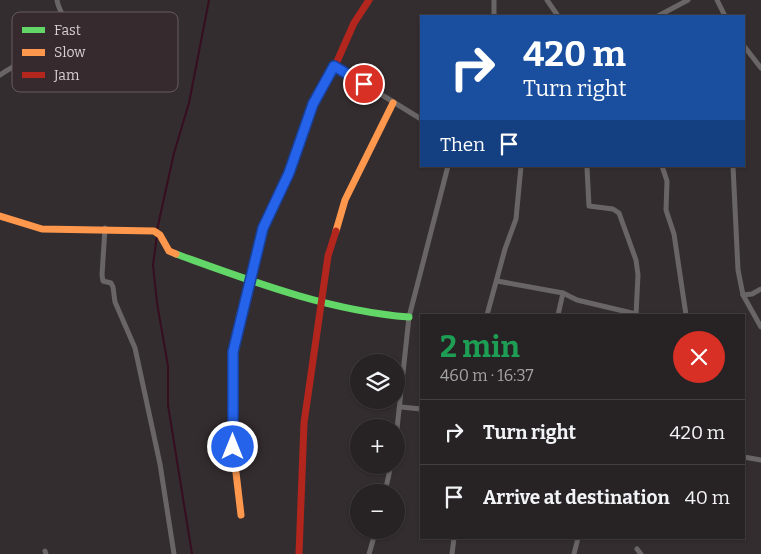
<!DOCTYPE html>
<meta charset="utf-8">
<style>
:root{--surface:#272223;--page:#332f30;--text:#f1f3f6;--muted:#a4a4a6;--line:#433f41}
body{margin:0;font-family:Bitter,serif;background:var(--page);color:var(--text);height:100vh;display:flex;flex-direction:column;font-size:19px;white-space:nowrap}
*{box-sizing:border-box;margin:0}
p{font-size:16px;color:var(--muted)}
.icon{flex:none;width:28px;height:28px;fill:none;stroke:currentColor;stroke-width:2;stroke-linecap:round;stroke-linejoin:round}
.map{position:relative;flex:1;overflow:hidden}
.sheet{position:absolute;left:420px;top:314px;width:325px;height:225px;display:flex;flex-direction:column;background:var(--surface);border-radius:0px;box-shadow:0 1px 4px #0004,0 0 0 1px var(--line)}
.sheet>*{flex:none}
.top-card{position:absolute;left:420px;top:15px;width:325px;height:152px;border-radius:0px;box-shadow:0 1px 4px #0004,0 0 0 1px var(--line);background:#1a4fa0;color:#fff;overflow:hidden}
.buttons{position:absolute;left:350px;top:354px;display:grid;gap:10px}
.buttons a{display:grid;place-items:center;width:55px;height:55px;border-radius:50%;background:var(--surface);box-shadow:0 1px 4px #0004,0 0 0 1px var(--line);font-size:25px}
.pin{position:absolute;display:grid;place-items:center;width:42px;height:42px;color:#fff;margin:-21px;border:2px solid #fff;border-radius:50%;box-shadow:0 1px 5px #0007}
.me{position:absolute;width:55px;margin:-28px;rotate:0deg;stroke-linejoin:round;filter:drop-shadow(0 0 4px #0008)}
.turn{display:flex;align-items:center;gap:18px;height:105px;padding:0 20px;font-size:22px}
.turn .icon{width:65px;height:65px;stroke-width:2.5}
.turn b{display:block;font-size:35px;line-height:42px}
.then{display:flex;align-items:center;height:48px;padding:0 20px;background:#0003;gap:10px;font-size:19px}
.round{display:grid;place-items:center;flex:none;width:52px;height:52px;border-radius:26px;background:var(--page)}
.overview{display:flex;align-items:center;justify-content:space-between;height:85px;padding:0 20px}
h1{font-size:30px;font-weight:700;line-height:38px;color:#1e9e55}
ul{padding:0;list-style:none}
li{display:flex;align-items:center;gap:15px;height:65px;padding:0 20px;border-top:1px solid var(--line)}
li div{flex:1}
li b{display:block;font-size:19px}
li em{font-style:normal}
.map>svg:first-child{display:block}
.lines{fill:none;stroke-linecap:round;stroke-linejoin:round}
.stream{stroke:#360e1f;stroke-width:2}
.street{stroke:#696566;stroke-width:5}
.fast{stroke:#63d668;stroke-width:7}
.slow{stroke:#ff974d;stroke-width:7}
.jam{stroke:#b3261e;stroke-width:7}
.route-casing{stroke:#184099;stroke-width:12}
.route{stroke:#2563eb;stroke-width:9}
.key{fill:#372a2e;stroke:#675c5f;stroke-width:1}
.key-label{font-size:14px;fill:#d7cfd1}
</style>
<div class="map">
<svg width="761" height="554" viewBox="0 0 761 554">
<rect width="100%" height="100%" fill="#342d2f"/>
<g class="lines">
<g class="stream">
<polyline points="157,230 174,153 189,103 209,0"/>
<polyline points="157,235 153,265 157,303 168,366 168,405 192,554"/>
</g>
<g class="street">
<polyline points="547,0 558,16"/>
<polyline points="717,0 725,16"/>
<polyline points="494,16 494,0"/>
<polyline points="658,16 688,0"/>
<polyline points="744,46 761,68"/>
<polyline points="335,66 421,119"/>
<path d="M0,75C22,59 51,52 68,31C67,19 58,10 57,0"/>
<polyline points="662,166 667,181 666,210 674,234 686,315"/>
<polyline points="733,166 738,270 743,295 761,327"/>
<polyline points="587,168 589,206 613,209 619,213 636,260 638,275 636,315"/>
<polyline points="105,228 102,275 103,281 111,283 113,287 115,302 135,348 160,464 174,554"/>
<polyline points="497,281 563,293 577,300 636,314"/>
<polyline points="743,295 752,294 761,289"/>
<polyline points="487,315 505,249 516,219 521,166"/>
<polyline points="558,315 563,293"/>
<polyline points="401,407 421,409"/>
<polyline points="396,438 409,317 448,166"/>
<polyline points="744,457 761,460"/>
<polyline points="385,492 391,465"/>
<polyline points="637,549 641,554"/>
<polyline points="45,551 46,554"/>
<polyline points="369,554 376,530"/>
<polyline points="452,554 454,538"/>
<polyline points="574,554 578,538"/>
</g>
<path class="fast" d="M176,254C251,281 329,311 409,317"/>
<g class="slow">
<polyline points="0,216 42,229 154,231 160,235 169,251 176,254"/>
<polyline points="336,231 345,200 393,103"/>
<polyline points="241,515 233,447 233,352 240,314 263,228 289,173 303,134"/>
</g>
<g class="jam">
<polyline points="303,134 313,104 335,66 354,23 369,0"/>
<polyline points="299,554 304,423 328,256 336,231"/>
</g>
</g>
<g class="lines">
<defs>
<polyline id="route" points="233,447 233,352 263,228 289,173 313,104 334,66 364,84"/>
</defs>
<use href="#route" class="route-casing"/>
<use href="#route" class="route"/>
</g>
<rect x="12" y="12" width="166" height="80" rx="8" class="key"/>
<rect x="22" y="27" width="23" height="6" fill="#63d668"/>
<rect x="22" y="49" width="23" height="7" fill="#ff974d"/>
<rect x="22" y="72" width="23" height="6" fill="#b3261e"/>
<g class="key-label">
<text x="54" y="35">Fast</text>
<text x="54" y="57">Slow</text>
<text x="54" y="80">Jam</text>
</g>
</svg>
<div class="buttons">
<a><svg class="icon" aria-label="layers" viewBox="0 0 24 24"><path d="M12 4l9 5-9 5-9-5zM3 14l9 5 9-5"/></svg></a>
<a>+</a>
<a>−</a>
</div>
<div class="pin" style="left:364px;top:84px;background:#d93025"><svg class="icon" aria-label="arrive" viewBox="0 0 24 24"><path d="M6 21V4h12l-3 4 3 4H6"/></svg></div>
<svg class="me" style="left:233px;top:447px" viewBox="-20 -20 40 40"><circle r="17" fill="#2563eb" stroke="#fff" stroke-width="3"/><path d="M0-11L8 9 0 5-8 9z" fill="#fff"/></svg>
<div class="top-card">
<div class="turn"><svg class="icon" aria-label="right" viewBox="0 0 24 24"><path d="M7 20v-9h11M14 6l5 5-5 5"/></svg><div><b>420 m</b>Turn right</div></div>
<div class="then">Then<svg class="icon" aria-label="arrive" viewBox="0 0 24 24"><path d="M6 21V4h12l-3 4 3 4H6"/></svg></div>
</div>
<section class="sheet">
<div class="overview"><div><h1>2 min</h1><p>460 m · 16:37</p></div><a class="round" style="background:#d93025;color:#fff"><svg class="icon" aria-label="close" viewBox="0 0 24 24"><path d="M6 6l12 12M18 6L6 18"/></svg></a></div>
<ul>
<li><svg class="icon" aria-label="right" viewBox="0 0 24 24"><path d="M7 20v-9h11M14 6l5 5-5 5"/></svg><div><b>Turn right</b></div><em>420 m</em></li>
<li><svg class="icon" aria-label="arrive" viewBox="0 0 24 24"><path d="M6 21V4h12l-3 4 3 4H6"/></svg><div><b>Arrive at destination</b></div><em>40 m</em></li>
</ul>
</section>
</div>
